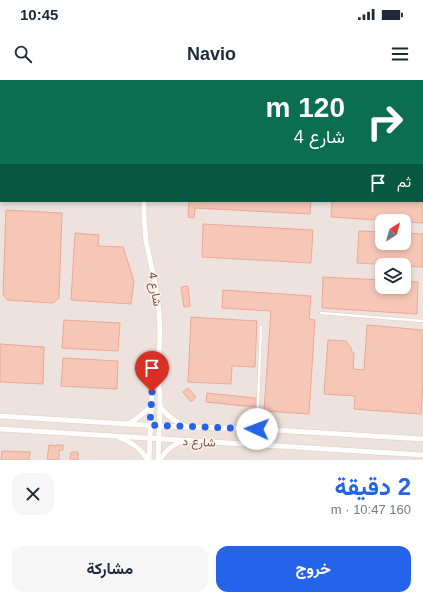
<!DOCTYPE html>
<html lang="ar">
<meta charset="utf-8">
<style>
:root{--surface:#fff;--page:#f6f6f7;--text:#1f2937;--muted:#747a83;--accent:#2563eb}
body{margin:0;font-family:Helvetica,Vazirmatn,sans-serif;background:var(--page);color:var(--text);direction:rtl;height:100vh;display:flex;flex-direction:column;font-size:15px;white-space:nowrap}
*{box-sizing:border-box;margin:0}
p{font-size:13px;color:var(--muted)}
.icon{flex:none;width:22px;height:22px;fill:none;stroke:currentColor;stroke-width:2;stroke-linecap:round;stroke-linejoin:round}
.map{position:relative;height:380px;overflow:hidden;direction:ltr}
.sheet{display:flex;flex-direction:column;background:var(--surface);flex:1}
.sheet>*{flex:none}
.banner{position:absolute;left:0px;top:0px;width:423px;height:122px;box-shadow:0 2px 6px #0003;direction:rtl;background:#0b6e4f;color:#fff;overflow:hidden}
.needle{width:26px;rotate:36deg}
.tools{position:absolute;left:375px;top:134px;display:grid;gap:8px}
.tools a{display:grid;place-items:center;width:36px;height:36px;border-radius:8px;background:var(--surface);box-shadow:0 2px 6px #0003;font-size:20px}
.pin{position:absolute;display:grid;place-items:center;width:34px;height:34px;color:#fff;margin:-41px -17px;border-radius:50% 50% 50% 0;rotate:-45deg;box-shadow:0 0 4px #0007}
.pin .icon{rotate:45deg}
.me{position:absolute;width:44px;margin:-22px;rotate:272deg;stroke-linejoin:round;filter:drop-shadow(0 0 3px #0008)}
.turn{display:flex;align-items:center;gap:14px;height:84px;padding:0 12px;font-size:18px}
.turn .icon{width:52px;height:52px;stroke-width:2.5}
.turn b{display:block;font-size:28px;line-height:34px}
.then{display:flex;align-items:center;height:38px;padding:0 12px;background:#0003;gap:8px;font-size:15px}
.round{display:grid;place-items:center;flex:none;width:42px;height:42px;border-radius:12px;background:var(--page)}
.headline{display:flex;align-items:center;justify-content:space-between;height:68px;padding:0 12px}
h1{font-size:24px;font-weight:700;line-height:30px;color:var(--accent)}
.action{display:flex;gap:8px;margin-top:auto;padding:8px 12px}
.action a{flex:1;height:46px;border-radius:12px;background:var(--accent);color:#fff;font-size:16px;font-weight:700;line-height:46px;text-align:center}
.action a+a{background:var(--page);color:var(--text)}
.status{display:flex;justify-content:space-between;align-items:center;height:28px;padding:0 20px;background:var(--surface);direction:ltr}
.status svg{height:11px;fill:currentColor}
header{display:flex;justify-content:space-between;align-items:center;height:52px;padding:0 12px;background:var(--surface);font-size:18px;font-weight:700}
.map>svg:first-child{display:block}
.industrial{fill:#ede2dd;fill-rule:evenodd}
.building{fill:#f6c6b6;stroke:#eba995}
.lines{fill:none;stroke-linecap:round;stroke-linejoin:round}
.lane-casing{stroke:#e5cbbe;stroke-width:3.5}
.street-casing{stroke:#e5cbbe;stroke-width:6}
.lane{stroke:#fff;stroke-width:2.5}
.street{stroke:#fff;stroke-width:5}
.route{stroke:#2563eb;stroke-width:7;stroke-dasharray:0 12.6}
.labels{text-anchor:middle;stroke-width:3;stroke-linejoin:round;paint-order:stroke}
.street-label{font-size:12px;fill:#785045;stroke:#fff3e9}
</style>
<div class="status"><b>10:45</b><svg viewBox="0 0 49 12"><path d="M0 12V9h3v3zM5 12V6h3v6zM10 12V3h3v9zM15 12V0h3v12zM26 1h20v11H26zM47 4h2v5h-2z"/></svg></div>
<header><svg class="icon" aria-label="menu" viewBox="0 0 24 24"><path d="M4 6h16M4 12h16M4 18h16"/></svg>Navio<svg class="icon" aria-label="search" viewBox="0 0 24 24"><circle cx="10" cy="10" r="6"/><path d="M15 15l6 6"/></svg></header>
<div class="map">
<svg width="423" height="380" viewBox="0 0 423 380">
<rect width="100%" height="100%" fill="#feefe1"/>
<path class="industrial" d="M0,0H423V380H0ZM1,1H422V121H1ZM382,141H404V163H382ZM382,185H404V207H382Z"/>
<g class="building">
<polygon points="189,121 311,121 310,134 195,128 194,138 188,137"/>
<polygon points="332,121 423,121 423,143 331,137"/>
<polygon points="6,130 62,133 59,218 53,223 7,220 3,214"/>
<polygon points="203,144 313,150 311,183 202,177"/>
<polygon points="359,151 382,152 382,163 404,163 404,153 423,154 423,187 357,183"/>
<polygon points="75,153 99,155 98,166 123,167 134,201 131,224 71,220"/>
<polygon points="323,197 382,200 382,207 404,207 404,201 418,202 417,234 322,228"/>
<polygon points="188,206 190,226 184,227 181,207"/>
<polygon points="223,210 311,216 309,239 315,240 309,334 264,331 271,231 222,228"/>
<polygon points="191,237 257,241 255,287 232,286 231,304 188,302"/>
<polygon points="64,240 120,243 118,271 62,268"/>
<polygon points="367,245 423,250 423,304 421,334 354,329 355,316 324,314 328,260 346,261 351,268 352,272 354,273 353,289 364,290"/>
<polygon points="0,264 44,267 43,304 0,302"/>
<polygon points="63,278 118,281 117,309 61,306"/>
<polygon points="188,308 196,317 191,322 183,312"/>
<polygon points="207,313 255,318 255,327 206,322"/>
<polygon points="49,365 56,366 56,365 63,365 63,370 59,370 59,380 47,380"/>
<polygon points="2,371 30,372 29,380 1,380"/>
<polygon points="71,372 78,372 78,380 70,380"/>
</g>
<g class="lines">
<defs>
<g id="lane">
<polyline points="95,1 95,0"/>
<polyline points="142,1 142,0"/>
<polyline points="321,233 423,241"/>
<polyline points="257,349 261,247"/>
</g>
<g id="street">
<polyline points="164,1 165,0"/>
<polyline points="0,89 1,89"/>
<polyline points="0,106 1,106"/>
<polyline points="144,121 144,138 146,161 155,203 159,230 160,258 157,298 160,313 160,327 158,380"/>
<path d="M160,327C167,335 174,342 185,346"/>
<polyline points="0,336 160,346 257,349 423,359"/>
<path d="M128,344C137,339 145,333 151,325"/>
<polyline points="0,349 423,375"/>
<path d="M120,358C132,362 141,369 148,380"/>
<polyline points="149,380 152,312 157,299"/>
<path d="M160,380C165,371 172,365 182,361"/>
</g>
</defs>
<use href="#lane" class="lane-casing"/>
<use href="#street" class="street-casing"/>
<use href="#lane" class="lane"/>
<use href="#street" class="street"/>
</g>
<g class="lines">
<polyline class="route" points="152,312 150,345 257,349"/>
</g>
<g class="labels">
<g class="street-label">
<text transform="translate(155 209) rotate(81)" y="4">شارع 4</text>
<text transform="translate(199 362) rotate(3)" y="4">شارع د</text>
</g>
</g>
</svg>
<div class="tools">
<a><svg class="needle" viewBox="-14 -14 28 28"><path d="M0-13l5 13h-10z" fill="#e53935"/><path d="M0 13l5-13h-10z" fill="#747a83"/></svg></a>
<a><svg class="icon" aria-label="layers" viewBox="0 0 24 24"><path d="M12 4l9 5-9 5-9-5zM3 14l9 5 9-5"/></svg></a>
</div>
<div class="pin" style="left:152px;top:312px;background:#d93025"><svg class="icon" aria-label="arrive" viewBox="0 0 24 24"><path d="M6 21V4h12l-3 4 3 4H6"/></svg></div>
<svg class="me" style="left:257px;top:349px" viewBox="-20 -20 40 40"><circle r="19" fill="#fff"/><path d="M0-13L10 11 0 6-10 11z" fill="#2563eb"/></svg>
<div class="banner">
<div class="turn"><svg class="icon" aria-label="right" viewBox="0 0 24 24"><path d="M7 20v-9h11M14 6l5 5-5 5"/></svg><div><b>120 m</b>شارع 4</div></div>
<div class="then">ثم<svg class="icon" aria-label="arrive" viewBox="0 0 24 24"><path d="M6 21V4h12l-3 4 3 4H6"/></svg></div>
</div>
</div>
<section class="sheet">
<div class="headline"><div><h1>2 دقيقة</h1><p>160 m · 10:47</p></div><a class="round"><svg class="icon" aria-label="close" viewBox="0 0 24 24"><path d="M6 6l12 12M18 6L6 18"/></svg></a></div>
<div class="action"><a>خروج</a><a>مشاركة</a></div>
</section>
